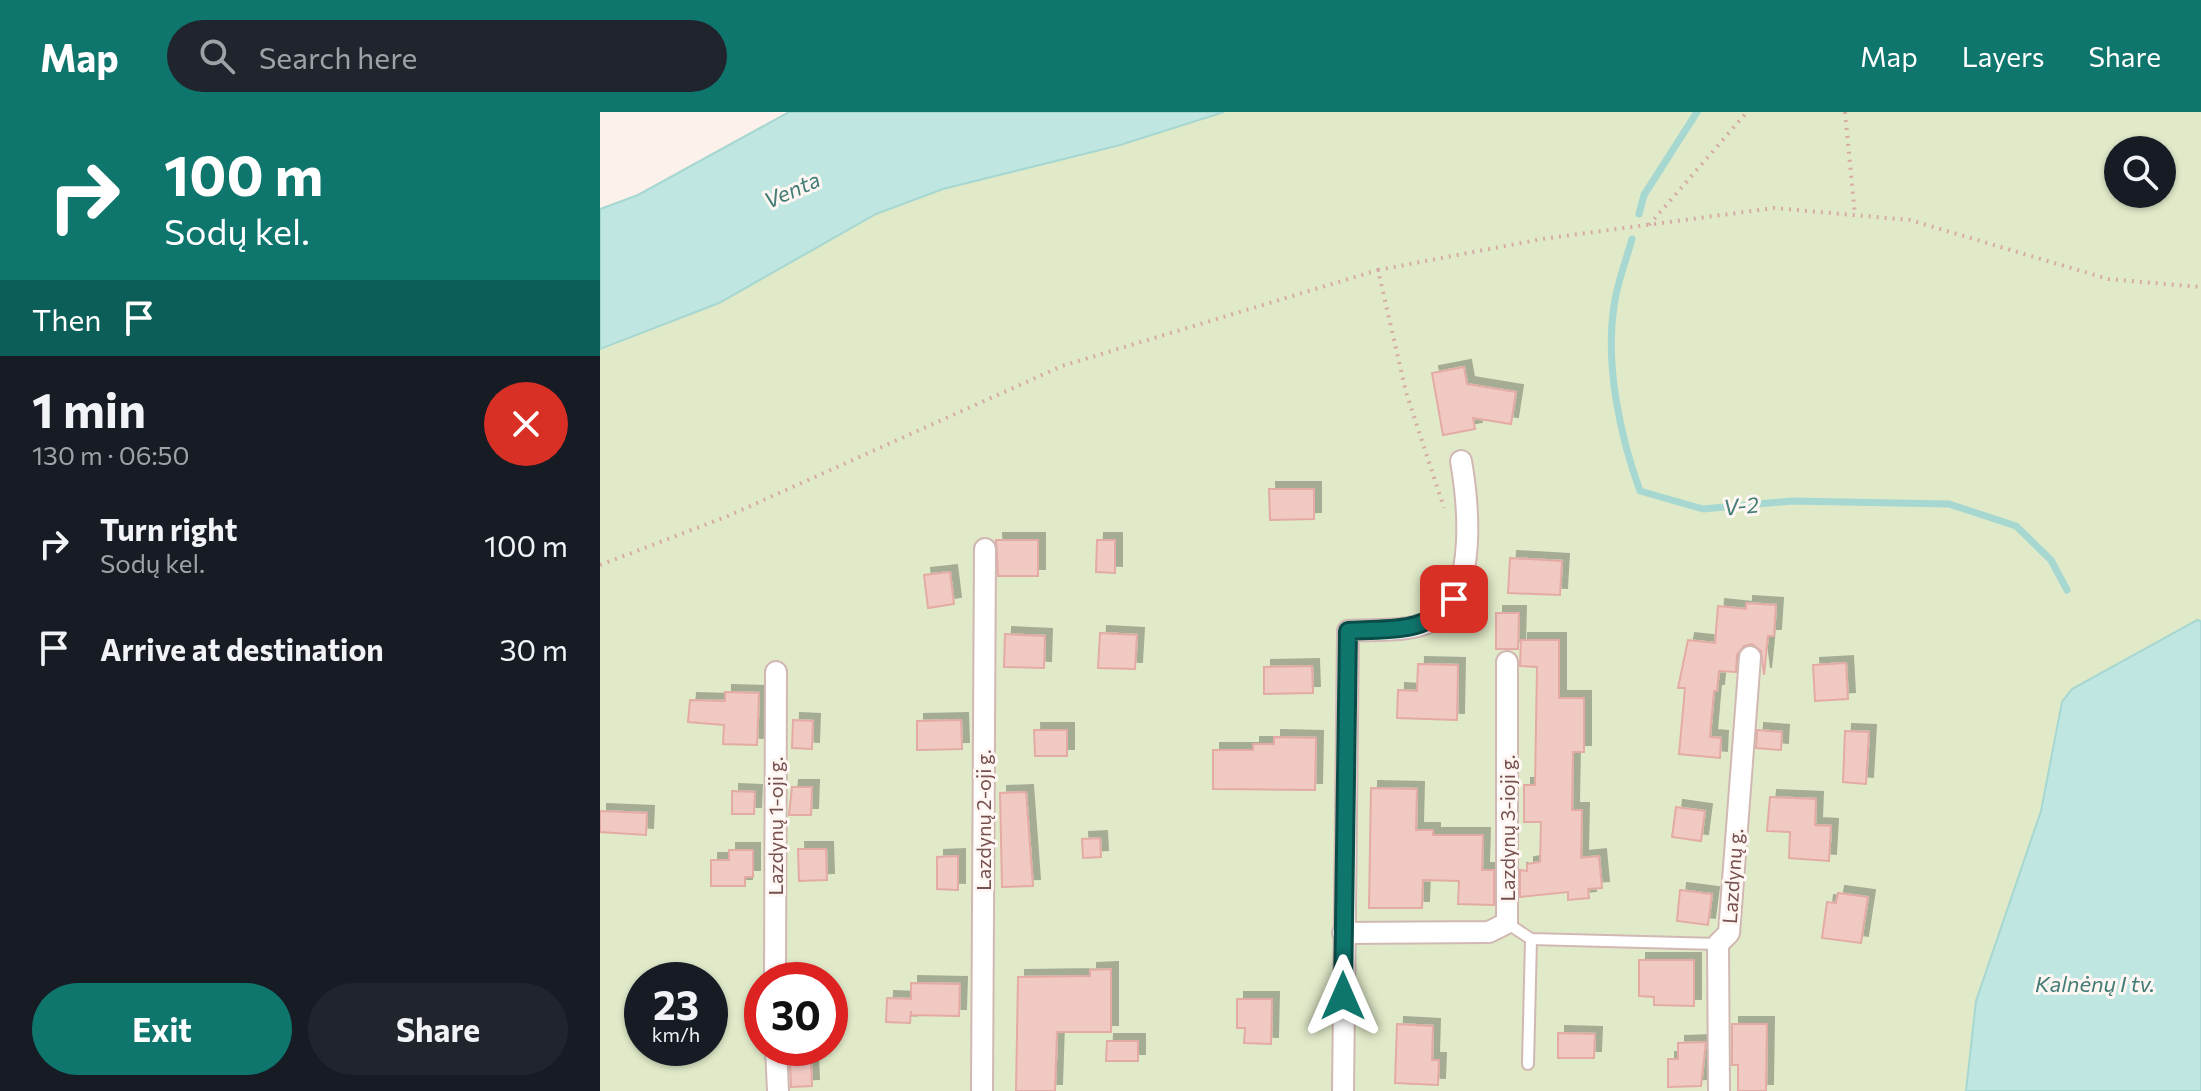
<!DOCTYPE html>
<meta charset="utf-8">
<style>
:root{--surface:#171b24;--page:#20242c;--text:#f1f3f6;--muted:#9ea1a6;--accent:#0f766e}
body{margin:0;font-family:Commissioner,sans-serif;background:var(--page);color:var(--text);height:100vh;display:flex;flex-direction:column;font-size:30px;white-space:nowrap}
*{box-sizing:border-box;margin:0}
p{font-size:26px;color:var(--muted)}
.icon{flex:none;width:44px;height:44px;fill:none;stroke:currentColor;stroke-width:2;stroke-linecap:round;stroke-linejoin:round}
.map{position:relative;flex:1;overflow:hidden}
.side{display:flex;flex-direction:column;background:var(--surface);width:600px}
.side>*{flex:none}
.top-card{background:#0f766e;color:#fff;overflow:hidden}
.controls{position:absolute;left:1504px;top:24px;display:grid;gap:16px}
.controls a{display:grid;place-items:center;width:72px;height:72px;border-radius:50%;background:var(--surface);box-shadow:0 2px 6px #0004;font-size:40px}
.speed{position:absolute;left:24px;top:850px;display:flex;gap:16px;font-size:40px;font-weight:700;text-align:center}
.speed>*{display:grid;place-content:center;width:104px;height:104px;border-radius:50%;background:var(--surface);box-shadow:0 2px 6px #0004;line-height:1}
.speed small{font-size:20px;font-weight:400}
.speed .limit{border:12px solid #d22;background:#fff;color:#111}
.pin{position:absolute;display:grid;place-items:center;width:68px;height:68px;color:#fff;margin:-34px;border-radius:16px;box-shadow:0 4px 12px #0006}
.me{position:absolute;width:88px;margin:-44px;rotate:0deg;stroke-linejoin:round;filter:drop-shadow(0 0 6px #0008)}
.turn{display:flex;align-items:center;gap:28px;height:168px;padding:0 32px;font-size:36px}
.turn .icon{width:104px;height:104px;stroke-width:2.5}
.turn b{display:block;font-size:56px;line-height:68px}
.then{display:flex;align-items:center;height:76px;padding:0 32px;background:#0003;gap:16px;font-size:30px}
.round{display:grid;place-items:center;flex:none;width:84px;height:84px;border-radius:42px;background:var(--page)}
.summary{display:flex;align-items:center;justify-content:space-between;height:136px;padding:0 32px}
h1{font-size:48px;font-weight:700;line-height:60px}
.action{display:flex;gap:16px;margin-top:auto;padding:16px 32px}
.action a{flex:1;height:92px;border-radius:48px;background:var(--accent);color:#fff;font-size:32px;font-weight:700;line-height:92px;text-align:center}
.action a+a{background:var(--page);color:var(--text)}
ul{padding:0;list-style:none}
li{display:flex;align-items:center;gap:24px;height:104px;padding:0 32px}
li div{flex:1}
li b{display:block;font-size:30px}
li em{font-style:normal}
header{display:flex;align-items:center;gap:48px;box-sizing:border-box;height:112px;padding:0 40px;background:var(--accent);color:#fff}
header strong{font-size:38px}
nav{display:flex;gap:44px;margin-inline-start:auto;font-size:28px}
.search{width:560px;height:72px;background:var(--page);display:flex;align-items:center;gap:20px;box-sizing:border-box;padding:0 28px;border-radius:44px;color:var(--muted);font-size:30px}
main{display:flex;flex:1;min-height:0}
.map>svg:first-child{display:block}
.green{fill:#e0eac9;fill-rule:evenodd}
.water{fill:#bfe6e1;stroke:#a6d7d1;stroke-width:2}
.lines{fill:none;stroke-linecap:round;stroke-linejoin:round}
.stream{stroke:#a6d7d1;stroke-width:7}
.building{fill:#f1c9c3;stroke:#e3aba4;stroke-width:2;filter:url(#shadow)}
.service-casing{stroke:#d1b8b3;stroke-width:14}
.minor-casing{stroke:#d1b8b3;stroke-width:24}
.path{stroke:#d6aba6;stroke-width:4;stroke-dasharray:2 6;stroke-linecap:butt}
.service{stroke:#fff;stroke-width:10}
.minor{stroke:#fff;stroke-width:20}
.route-casing{stroke:#0a4d48;stroke-width:20}
.route{stroke:#0f766e;stroke-width:14}
.labels{text-anchor:middle;stroke-width:6;stroke-linejoin:round;paint-order:stroke}
.street-label{font-size:20px;fill:#77514e;stroke:#fef6f2}
.water-label{font-size:22px;font-style:italic;fill:#427c75;stroke:#fef6f2}
</style>
<header>
<strong>Map</strong>
<div class="search"><svg class="icon" aria-label="search" viewBox="0 0 24 24"><circle cx="10" cy="10" r="6"/><path d="M15 15l6 6"/></svg>Search here</div>
<nav><a>Map</a><a>Layers</a><a>Share</a></nav>
</header>
<main>
<section class="side">
<div class="top-card">
<div class="turn"><svg class="icon" aria-label="right" viewBox="0 0 24 24"><path d="M7 20v-9h11M14 6l5 5-5 5"/></svg><div><b>100 m</b>Sodų kel.</div></div>
<div class="then">Then<svg class="icon" aria-label="arrive" viewBox="0 0 24 24"><path d="M6 21V4h12l-3 4 3 4H6"/></svg></div>
</div>
<div class="summary"><div><h1>1 min</h1><p>130 m · 06:50</p></div><a class="round" style="background:#d93025;color:#fff"><svg class="icon" aria-label="close" viewBox="0 0 24 24"><path d="M6 6l12 12M18 6L6 18"/></svg></a></div>
<ul>
<li><svg class="icon" aria-label="right" viewBox="0 0 24 24"><path d="M7 20v-9h11M14 6l5 5-5 5"/></svg><div><b>Turn right</b><p>Sodų kel.</p></div><em>100 m</em></li>
<li><svg class="icon" aria-label="arrive" viewBox="0 0 24 24"><path d="M6 21V4h12l-3 4 3 4H6"/></svg><div><b>Arrive at destination</b></div><em>30 m</em></li>
</ul>
<div class="action"><a>Exit</a><a>Share</a></div>
</section>
<div class="map">
<svg width="1601" height="979" viewBox="0 0 1601 979">
<defs>
<filter id="shadow"><feDropShadow dx="7" dy="-7" stdDeviation="0" flood-color="#0004"/></filter>
</defs>
<rect width="100%" height="100%" fill="#fcf1eb"/>
<path class="green" d="M624,0H1601V509L1472,577L1462,590L1441,699L1376,889L1366,979H0V237L118,191L276,102L343,77L520,33ZM1518,38H1562V82H1518ZM42,868H110V936H42ZM162,868H230V936H162Z"/>
<g class="water">
<polygon points="189,0 624,0 520,33 343,77 276,102 119,191 0,237 0,97 38,83"/>
<polygon points="1597,508 1601,509 1601,979 1366,979 1376,889 1441,699 1462,590 1472,577"/>
</g>
<g class="lines">
<g class="stream">
<polyline points="1039,102 1044,83 1097,0"/>
<path d="M1032,127C1026,149 1017,171 1014,194C1005,253 1020,324 1040,379L1103,397L1192,389L1349,392L1416,414L1451,448L1467,478"/>
</g>
</g>
<g class="building">
<polygon points="864,255 867,272 916,280 911,312 873,306 875,317 843,323 832,261"/>
<polygon points="669,377 714,377 714,407 670,408"/>
<polygon points="396,428 438,428 438,464 398,464"/>
<polygon points="497,428 515,428 515,461 496,460"/>
<polygon points="910,446 962,449 960,483 908,481"/>
<polygon points="350,460 354,492 328,496 324,463"/>
<polygon points="1146,491 1176,493 1174,524 1168,524 1164,563 1161,539 1152,532 1144,534 1137,543 1136,560 1119,559 1117,579 1114,579 1110,625 1121,626 1120,646 1079,642 1085,576 1078,576 1088,528 1115,531 1118,494 1146,497"/>
<polygon points="896,501 919,501 918,537 896,537"/>
<polygon points="500,521 537,523 535,557 498,556"/>
<polygon points="405,522 445,524 444,556 404,555"/>
<polygon points="921,528 959,528 959,586 984,586 984,640 973,640 972,698 982,698 981,746 999,744 1002,776 988,777 989,786 968,788 968,780 920,785 920,758 927,759 927,752 940,750 941,710 924,710 924,673 935,673 937,555 920,554"/>
<polygon points="1246,551 1248,587 1215,589 1213,553"/>
<polygon points="818,552 858,553 857,608 797,606 798,578 817,579"/>
<polygon points="712,554 713,581 664,582 664,555"/>
<polygon points="125,580 159,581 157,633 123,632 124,613 88,610 90,588 125,589"/>
<polygon points="193,608 213,609 212,637 192,636"/>
<polygon points="361,608 362,637 317,638 317,609"/>
<polygon points="434,618 467,618 467,644 435,644"/>
<polygon points="1157,618 1182,620 1181,638 1156,636"/>
<polygon points="1245,619 1269,620 1266,672 1243,670"/>
<polygon points="674,625 716,626 715,678 613,677 613,638 653,638 653,632 674,632"/>
<polygon points="192,675 212,675 211,703 189,703"/>
<polygon points="771,676 817,677 816,718 833,718 833,723 883,723 882,758 894,758 894,793 858,792 859,769 823,768 822,796 769,796"/>
<polygon points="132,679 155,680 154,702 132,702"/>
<polygon points="426,680 433,774 402,775 400,681"/>
<polygon points="1170,685 1216,687 1215,713 1231,714 1229,749 1189,746 1190,720 1167,719"/>
<polygon points="1076,695 1105,699 1101,729 1072,725"/>
<polygon points="0,699 47,701 46,723 0,720"/>
<polygon points="500,726 501,745 483,746 482,727"/>
<polygon points="198,737 226,737 227,768 199,769"/>
<polygon points="129,738 153,738 153,765 145,765 145,774 111,774 111,748 129,748"/>
<polygon points="358,744 358,778 337,777 337,745"/>
<polygon points="1080,778 1112,782 1108,813 1077,809"/>
<polygon points="1238,781 1268,785 1261,831 1222,826 1227,790 1236,791"/>
<polygon points="1039,848 1094,848 1094,894 1054,893 1054,885 1039,884"/>
<polygon points="511,857 511,920 457,920 455,979 416,979 418,865 490,864 490,858"/>
<polygon points="311,871 360,872 359,904 311,903 311,899 310,911 286,910 287,886 311,887"/>
<polygon points="637,887 672,887 671,932 644,931 645,916 637,916"/>
<polygon points="797,912 833,914 832,948 839,948 838,973 795,971"/>
<polygon points="1132,912 1167,912 1166,979 1138,979 1138,953 1132,953"/>
<polygon points="958,921 995,922 994,946 958,946"/>
<polygon points="507,929 538,929 538,949 506,949"/>
<polygon points="1106,930 1101,974 1068,975 1068,947 1078,947 1078,931"/>
<polygon points="211,950 212,974 191,975 190,951"/>
</g>
<g class="lines">
<defs>
<g id="service">
<polyline points="907,811 931,827 1118,832"/>
<polyline points="928,952 931,827"/>
</g>
<g id="minor">
<polyline points="743,821 889,820 907,811 907,550"/>
<polyline points="175,868 176,560"/>
<polyline points="176,936 178,979"/>
<polyline points="382,979 385,437"/>
<path d="M743,979L748,519C775,517 816,522 839,504C877,477 868,389 861,349"/>
<polyline points="1119,979 1118,832 1129,821 1150,545"/>
</g>
</defs>
<use href="#service" class="service-casing"/>
<use href="#minor" class="minor-casing"/>
<g class="path">
<polyline points="1245,0 1255,103"/>
<polyline points="1049,113 1147,0"/>
<polyline points="778,158 942,127 1174,96 1310,108 1508,167 1601,175"/>
<polyline points="0,453 128,404 462,254 778,158 806,280 844,396"/>
</g>
<use href="#service" class="service"/>
<use href="#minor" class="minor"/>
</g>
<g class="lines">
<defs>
<path id="route" d="M743,884L748,519C790,516 825,523 854,487"/>
</defs>
<use href="#route" class="route-casing"/>
<use href="#route" class="route"/>
</g>
<g class="labels">
<g class="street-label">
<text transform="translate(384 708) rotate(-90)" y="7">Lazdynų 2-oji g.</text>
<text transform="translate(176 714) rotate(-90)" y="7">Lazdynų 1-oji g.</text>
<text transform="translate(908 716) rotate(-90)" y="7">Lazdynų 3-ioji g.</text>
<text transform="translate(1133 764) rotate(-86)" y="7">Lazdynų g.</text>
</g>
<g class="water-label">
<text transform="translate(192 78) rotate(-24)" y="8">Venta</text>
<text transform="translate(1141 394) rotate(-6)" y="8">V-2</text>
<text x="1495" y="880">Kalnėnų I tv.</text>
</g>
</g>
</svg>
<div class="controls">
<a><svg class="icon" aria-label="search" viewBox="0 0 24 24"><circle cx="10" cy="10" r="6"/><path d="M15 15l6 6"/></svg></a>
</div>
<div class="speed"><div>23<small>km/h</small></div><div class="limit">30</div></div>
<div class="pin" style="left:854px;top:487px;background:#d93025"><svg class="icon" aria-label="arrive" viewBox="0 0 24 24"><path d="M6 21V4h12l-3 4 3 4H6"/></svg></div>
<svg class="me" style="left:743px;top:884px" viewBox="-20 -20 40 40"><path d="M0-17L14 15 0 8-14 15z" fill="#0f766e" stroke="#fff" stroke-width="4"/></svg>
</div>
</main>
